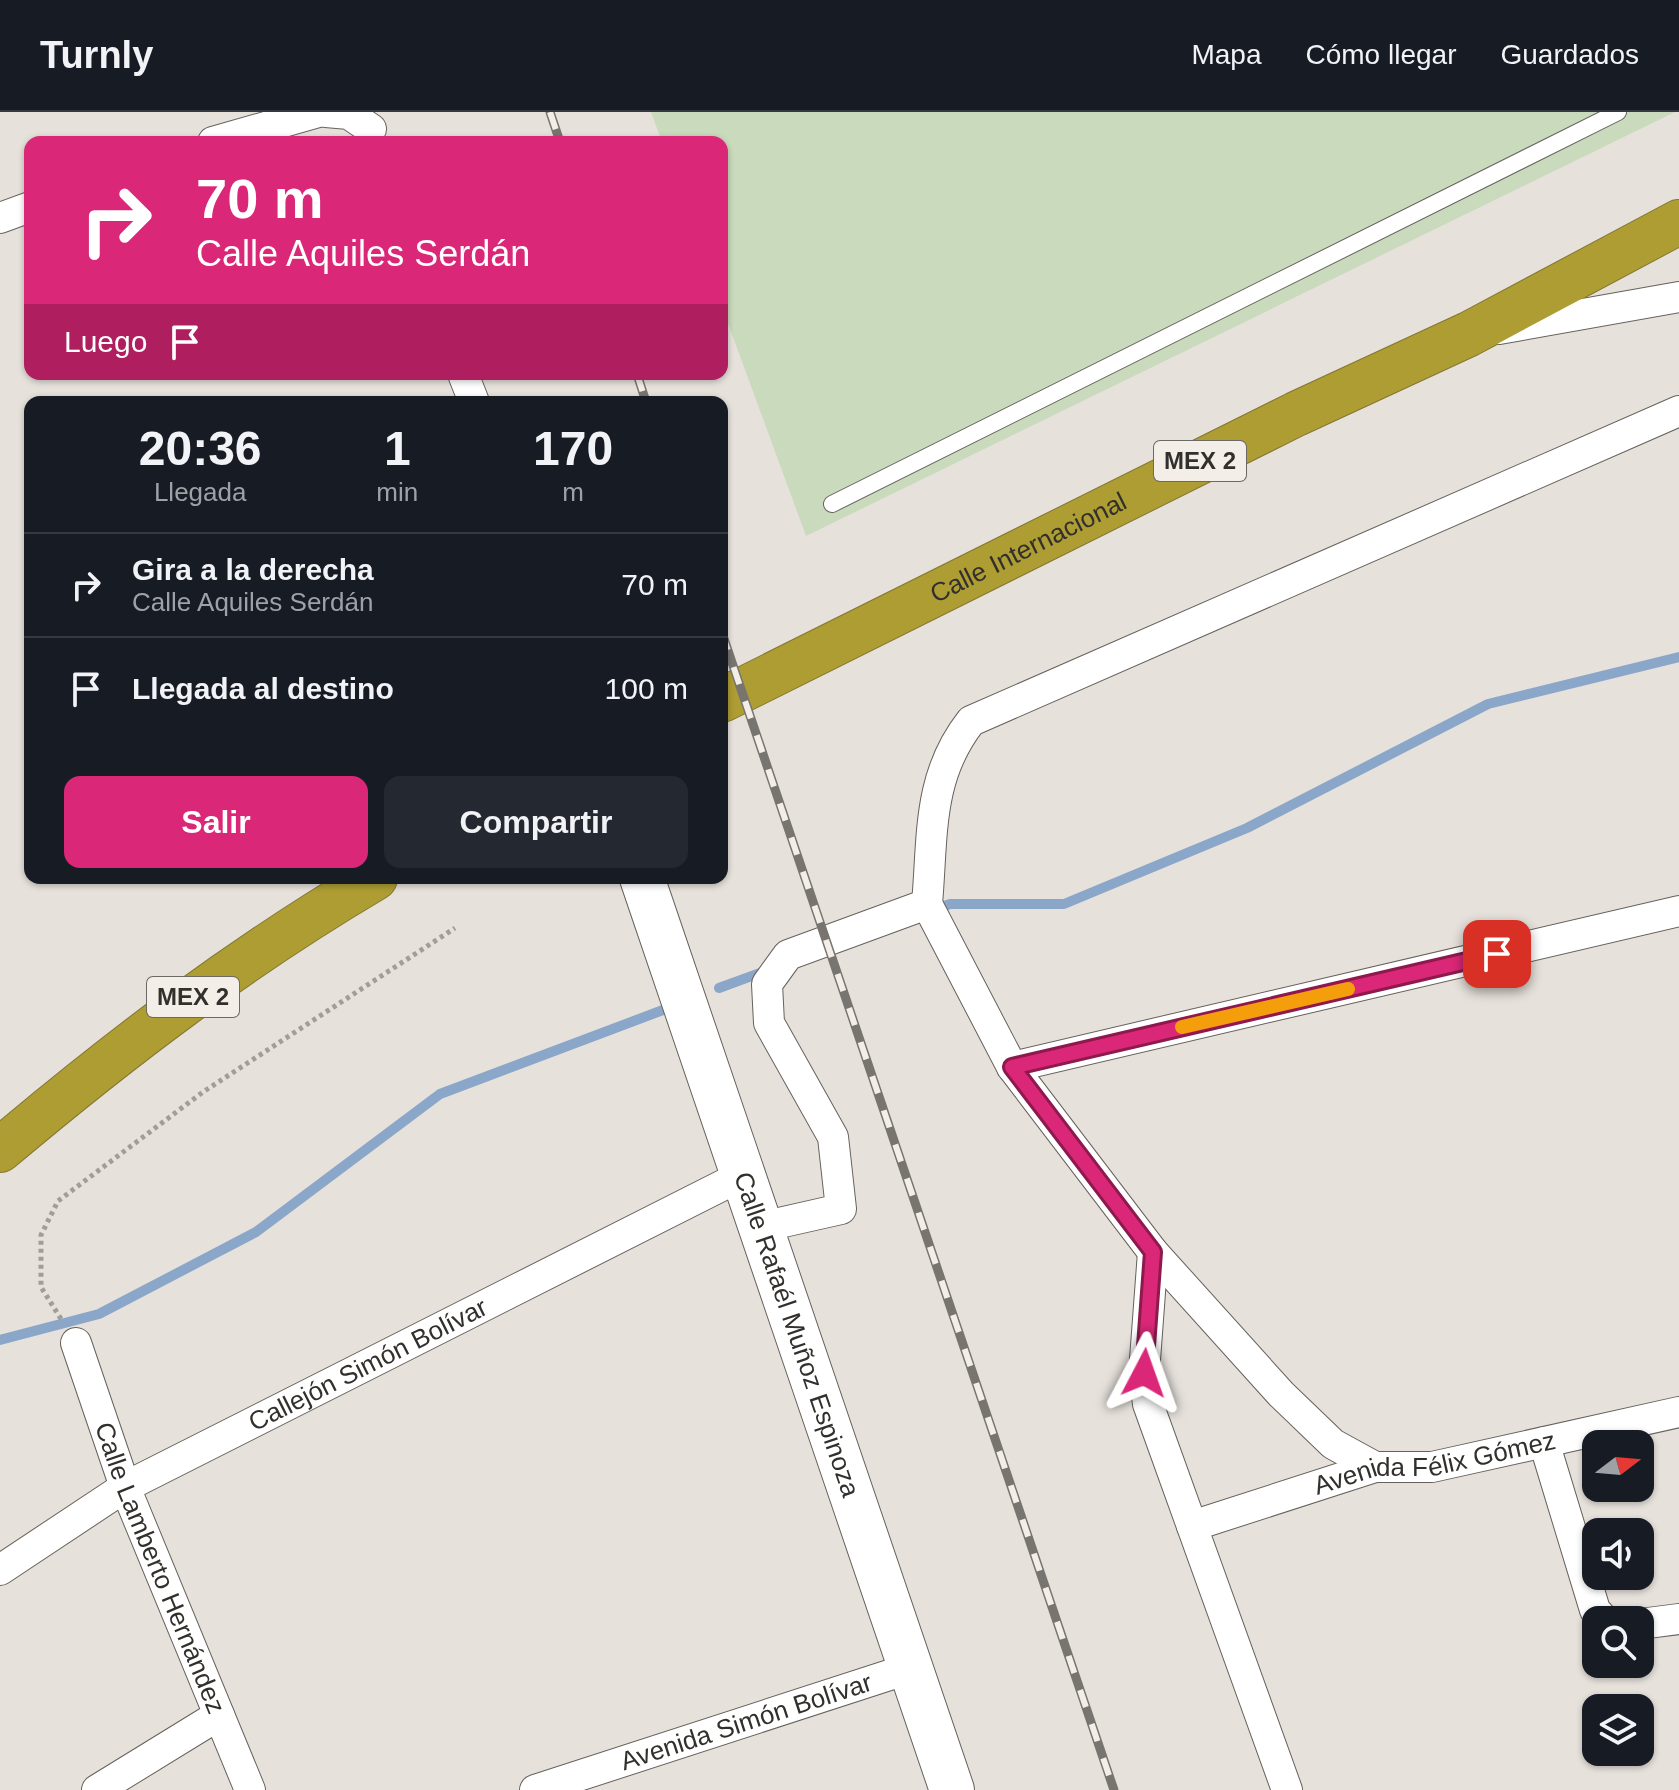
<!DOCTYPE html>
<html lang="es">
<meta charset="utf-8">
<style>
:root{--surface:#171b24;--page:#242831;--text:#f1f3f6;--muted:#9ea1a6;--line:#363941;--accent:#db2777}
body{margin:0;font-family:Arial,sans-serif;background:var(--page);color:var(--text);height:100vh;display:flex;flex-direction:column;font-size:30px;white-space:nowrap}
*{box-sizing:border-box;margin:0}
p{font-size:26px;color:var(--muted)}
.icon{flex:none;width:44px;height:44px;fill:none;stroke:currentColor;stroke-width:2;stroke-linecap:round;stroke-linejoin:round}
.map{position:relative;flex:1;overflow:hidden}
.sheet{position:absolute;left:24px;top:284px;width:704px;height:488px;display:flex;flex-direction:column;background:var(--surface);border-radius:16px;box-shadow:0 2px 6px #0004}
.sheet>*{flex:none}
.banner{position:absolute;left:24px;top:24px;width:704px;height:244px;border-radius:16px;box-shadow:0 2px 6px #0004;background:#db2777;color:#fff;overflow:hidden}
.needle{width:52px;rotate:74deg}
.fabs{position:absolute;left:1582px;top:1318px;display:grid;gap:16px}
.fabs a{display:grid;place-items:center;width:72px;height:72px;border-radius:16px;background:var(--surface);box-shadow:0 2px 6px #0004;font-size:40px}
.pin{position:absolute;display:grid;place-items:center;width:68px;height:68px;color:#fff;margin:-34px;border-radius:16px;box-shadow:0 4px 12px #0006}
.me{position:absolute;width:88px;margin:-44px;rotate:4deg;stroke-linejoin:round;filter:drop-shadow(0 0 6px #0008)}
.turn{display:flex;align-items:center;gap:28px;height:168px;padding:0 40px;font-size:36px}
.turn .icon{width:104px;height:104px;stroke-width:2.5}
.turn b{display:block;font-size:56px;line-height:68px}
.then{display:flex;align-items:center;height:76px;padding:0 40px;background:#0003;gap:16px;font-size:30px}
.eta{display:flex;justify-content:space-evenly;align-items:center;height:136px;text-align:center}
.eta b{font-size:48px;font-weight:800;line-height:56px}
.button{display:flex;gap:16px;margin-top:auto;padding:16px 40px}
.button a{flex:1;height:92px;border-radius:16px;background:var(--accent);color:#fff;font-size:32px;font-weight:800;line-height:92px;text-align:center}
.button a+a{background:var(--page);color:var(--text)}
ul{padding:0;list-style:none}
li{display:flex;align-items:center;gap:24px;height:104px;padding:0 40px;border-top:2px solid var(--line)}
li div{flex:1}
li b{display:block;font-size:30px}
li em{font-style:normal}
header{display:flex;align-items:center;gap:48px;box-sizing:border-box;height:112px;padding:0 40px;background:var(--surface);border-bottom:2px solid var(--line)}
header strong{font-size:38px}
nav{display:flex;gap:44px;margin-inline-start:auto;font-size:28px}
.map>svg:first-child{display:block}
.green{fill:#c9dbbc}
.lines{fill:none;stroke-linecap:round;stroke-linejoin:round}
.stream{stroke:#8aa6c9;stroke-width:10}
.lane-casing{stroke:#66615c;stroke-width:18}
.street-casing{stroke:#66615c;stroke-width:32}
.secondary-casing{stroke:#66615c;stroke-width:46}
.highway-casing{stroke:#837731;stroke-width:46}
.path{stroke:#a19e99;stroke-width:5;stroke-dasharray:4 4;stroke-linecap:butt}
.lane{stroke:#fff;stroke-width:16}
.street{stroke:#fff;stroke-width:30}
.secondary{stroke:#fff;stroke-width:44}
.highway{stroke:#ae9d33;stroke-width:44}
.rail-casing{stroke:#787571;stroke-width:9}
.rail{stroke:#f4eee8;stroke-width:6;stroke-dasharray:18;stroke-linecap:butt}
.route-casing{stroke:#8e194d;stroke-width:20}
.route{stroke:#db2777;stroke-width:14}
.slow{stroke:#f59e0b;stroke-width:14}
.labels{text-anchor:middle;stroke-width:6;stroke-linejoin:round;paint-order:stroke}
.shield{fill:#f4eee8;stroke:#6c6965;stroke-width:2}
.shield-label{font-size:24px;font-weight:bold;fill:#32302d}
.street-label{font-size:26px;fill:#32302d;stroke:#f4eee8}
</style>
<header>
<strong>Turnly</strong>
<nav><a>Mapa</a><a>Cómo llegar</a><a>Guardados</a></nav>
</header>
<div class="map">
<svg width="1679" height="1678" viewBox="0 0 1679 1678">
<rect width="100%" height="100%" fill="#e6e1db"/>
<polygon class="green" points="651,0 1675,0 806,424 722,195 722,30 662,30"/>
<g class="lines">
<g class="stream">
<polyline points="933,798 950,792 1064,792 1247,716 1488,592 1679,545"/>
<polyline points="719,876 768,858"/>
<polyline points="0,1228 99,1202 256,1120 440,982 663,898"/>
</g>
<defs>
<polyline id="lane" points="832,392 1618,0"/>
<g id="street">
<polyline points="326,0 349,2 371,17"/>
<polyline points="213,30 318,0"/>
<polyline points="0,106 30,95"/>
<polyline points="1499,217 1679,185"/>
<polyline points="463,262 474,290"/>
<path d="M927,792C933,724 927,665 971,609L1679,299"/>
<polyline points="927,792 1012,955 1153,1140 1281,1282 1333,1332 1375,1355"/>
<polyline points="1012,955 1679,799"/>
<polyline points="761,1115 841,1097 833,1025 769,911 767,872 788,843 927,792"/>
<polyline points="1153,1140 1144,1261 1148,1292 1287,1678"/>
<path id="s1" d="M76,1231L125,1375L250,1678"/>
<polyline points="1544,1330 1595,1498 1604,1508"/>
<path id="s2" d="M1192,1414L1375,1355H1432L1679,1300"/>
<path id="s3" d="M0,1458L125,1375L743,1063"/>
<polyline points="1640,1512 1679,1507"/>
<polyline points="97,1678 219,1603"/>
<path id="s4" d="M535,1678L911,1556"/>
</g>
<g id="secondary">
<path id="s5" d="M642,766L952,1678"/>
</g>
<g id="highway">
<path id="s6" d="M722,588L1296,302L1469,222L1679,110"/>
<path d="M0,1038C121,936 238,847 375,766"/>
</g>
</defs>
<use href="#lane" class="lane-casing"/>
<use href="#street" class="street-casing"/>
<use href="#secondary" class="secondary-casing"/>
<use href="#highway" class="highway-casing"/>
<polyline class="path" points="61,1207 41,1175 41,1123 58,1089 203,980 455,816"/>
<use href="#lane" class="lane"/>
<use href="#street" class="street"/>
<use href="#secondary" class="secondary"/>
<use href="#highway" class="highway"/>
<defs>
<g id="rail">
<polyline points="550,0 560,30"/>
<polyline points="637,262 646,290"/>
<polyline points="722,521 1114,1678"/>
</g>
</defs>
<use href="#rail" class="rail-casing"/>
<use href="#rail" class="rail"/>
</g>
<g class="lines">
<defs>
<polyline id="route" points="1144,1261 1153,1140 1012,955 1497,842"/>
</defs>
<use href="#route" class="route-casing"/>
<use href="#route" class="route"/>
<polyline class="slow" points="1182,915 1348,877"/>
</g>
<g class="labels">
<g class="shield">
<rect x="1154" y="329" width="92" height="40" rx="6"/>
<rect x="147" y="865" width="92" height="40" rx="6"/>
</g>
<g class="shield-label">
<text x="1200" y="357">MEX 2</text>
<text x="193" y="893">MEX 2</text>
</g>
<g class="street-label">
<text dy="9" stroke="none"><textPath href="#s6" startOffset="342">Calle Internacional</textPath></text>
<text dy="9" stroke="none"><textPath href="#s5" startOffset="482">Calle Rafaél Muñoz Espinoza</textPath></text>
<text dy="9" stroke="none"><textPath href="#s3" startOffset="422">Callejón Simón Bolívar</textPath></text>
<text dy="9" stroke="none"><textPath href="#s2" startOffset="252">Avenida Félix Gómez</textPath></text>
<text dy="9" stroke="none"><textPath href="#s1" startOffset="240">Calle Lamberto Hernández</textPath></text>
<text dy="9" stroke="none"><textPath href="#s4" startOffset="222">Avenida Simón Bolívar</textPath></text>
</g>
</g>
</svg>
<div class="fabs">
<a><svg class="needle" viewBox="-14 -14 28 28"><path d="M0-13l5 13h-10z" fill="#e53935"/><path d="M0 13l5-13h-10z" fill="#9ea1a6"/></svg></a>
<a><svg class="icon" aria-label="sound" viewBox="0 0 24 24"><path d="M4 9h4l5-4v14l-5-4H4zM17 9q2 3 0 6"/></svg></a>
<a><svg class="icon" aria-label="search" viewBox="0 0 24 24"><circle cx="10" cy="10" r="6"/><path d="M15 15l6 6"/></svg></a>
<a><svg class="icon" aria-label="layers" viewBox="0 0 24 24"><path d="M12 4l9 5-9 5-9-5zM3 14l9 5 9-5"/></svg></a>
</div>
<div class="pin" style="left:1497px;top:842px;background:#d93025"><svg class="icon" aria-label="arrive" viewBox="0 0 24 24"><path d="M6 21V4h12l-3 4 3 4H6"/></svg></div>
<svg class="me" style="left:1144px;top:1261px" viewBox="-20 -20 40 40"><path d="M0-17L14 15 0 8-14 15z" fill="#db2777" stroke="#fff" stroke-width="4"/></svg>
<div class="banner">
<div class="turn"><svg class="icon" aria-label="right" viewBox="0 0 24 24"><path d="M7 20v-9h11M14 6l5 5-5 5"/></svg><div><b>70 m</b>Calle Aquiles Serdán</div></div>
<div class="then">Luego<svg class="icon" aria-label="arrive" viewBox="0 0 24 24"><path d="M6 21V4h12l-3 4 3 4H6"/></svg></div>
</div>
<section class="sheet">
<div class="eta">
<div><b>20:36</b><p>Llegada</p></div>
<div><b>1</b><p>min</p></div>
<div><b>170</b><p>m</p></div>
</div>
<ul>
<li><svg class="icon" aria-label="right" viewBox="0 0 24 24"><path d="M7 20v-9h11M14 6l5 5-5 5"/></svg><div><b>Gira a la derecha</b><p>Calle Aquiles Serdán</p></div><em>70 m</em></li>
<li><svg class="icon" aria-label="arrive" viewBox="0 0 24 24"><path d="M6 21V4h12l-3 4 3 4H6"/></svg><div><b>Llegada al destino</b></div><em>100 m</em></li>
</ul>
<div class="button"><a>Salir</a><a>Compartir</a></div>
</section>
</div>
